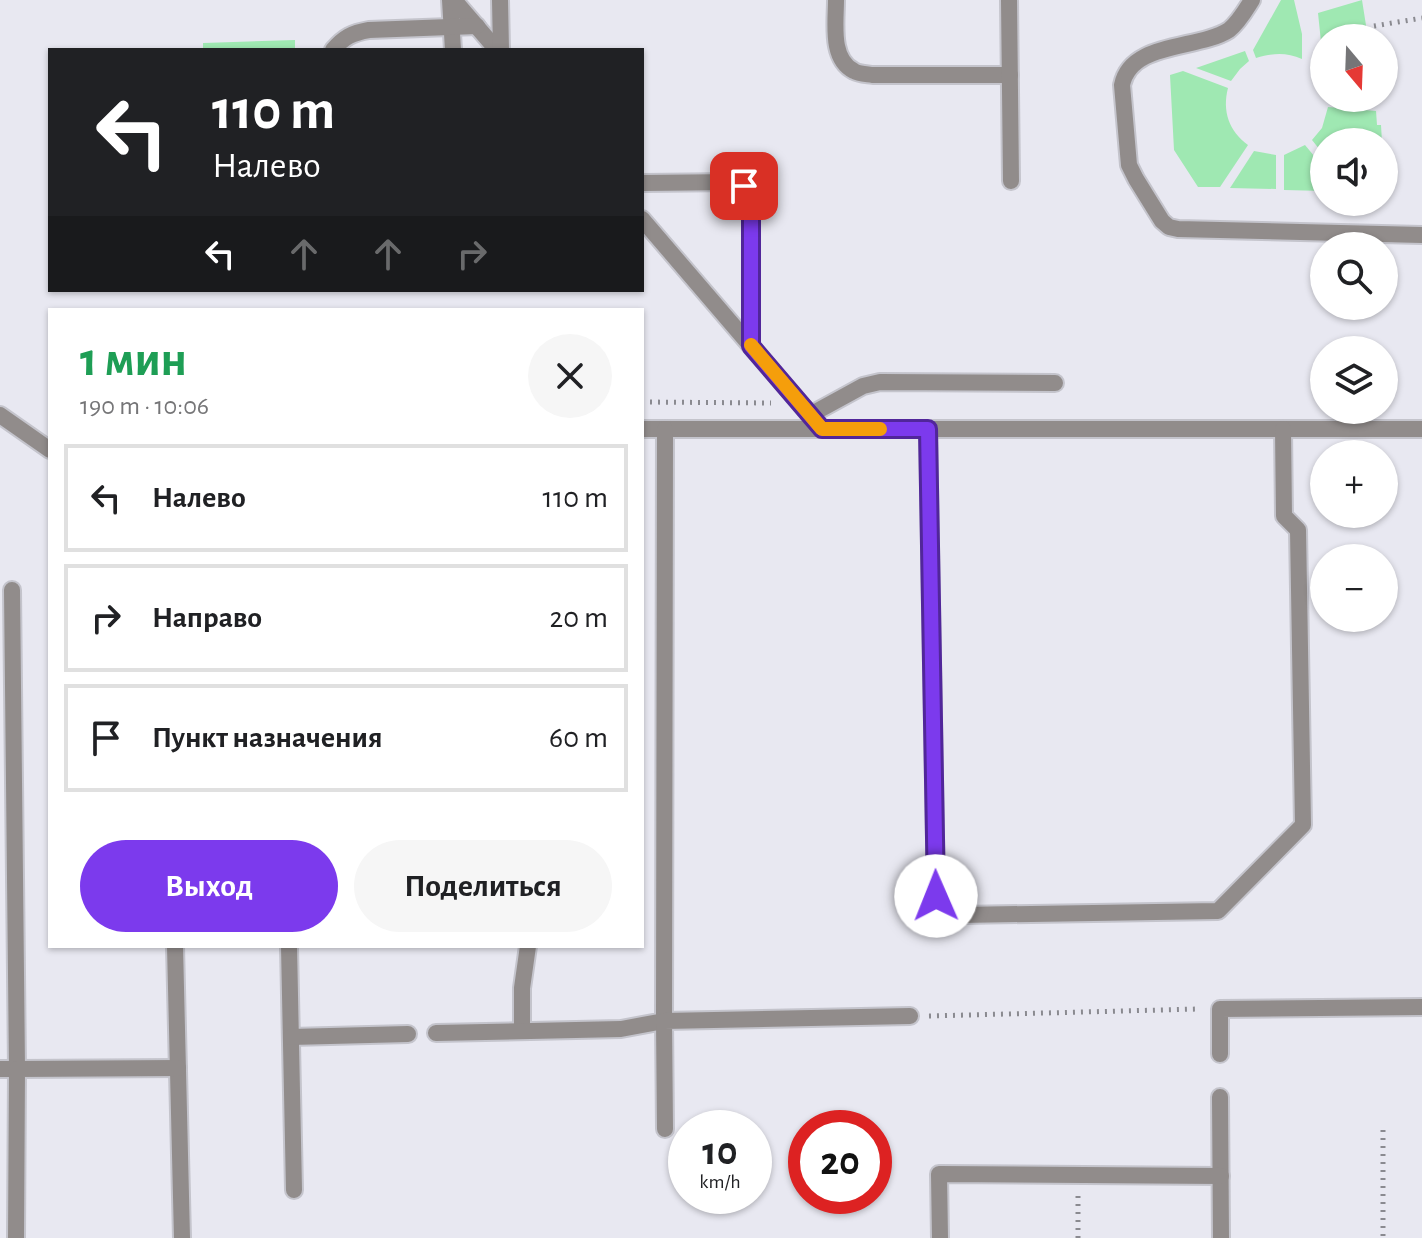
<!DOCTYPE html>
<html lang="ru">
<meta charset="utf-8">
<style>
:root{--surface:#fff;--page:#f6f6f6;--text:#202124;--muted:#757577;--line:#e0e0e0;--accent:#7c3aed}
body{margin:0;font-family:"Alegreya Sans",sans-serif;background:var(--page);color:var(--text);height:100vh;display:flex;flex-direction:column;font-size:30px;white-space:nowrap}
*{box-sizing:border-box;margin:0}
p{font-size:26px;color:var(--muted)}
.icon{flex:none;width:44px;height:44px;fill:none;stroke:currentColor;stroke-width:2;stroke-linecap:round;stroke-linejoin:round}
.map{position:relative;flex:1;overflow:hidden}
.details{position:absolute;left:48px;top:308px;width:596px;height:640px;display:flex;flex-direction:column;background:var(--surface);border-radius:0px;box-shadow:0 2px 6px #0004}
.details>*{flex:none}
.guide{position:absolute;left:48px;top:48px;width:596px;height:244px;border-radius:0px;box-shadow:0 2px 6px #0004;background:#202124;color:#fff;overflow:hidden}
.needle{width:52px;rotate:161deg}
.buttons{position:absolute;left:1310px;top:24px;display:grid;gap:16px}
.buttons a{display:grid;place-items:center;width:88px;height:88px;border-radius:50%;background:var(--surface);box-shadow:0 2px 6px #0004;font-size:40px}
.speed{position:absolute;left:668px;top:1110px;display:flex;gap:16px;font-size:40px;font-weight:700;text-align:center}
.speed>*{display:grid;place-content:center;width:104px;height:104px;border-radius:50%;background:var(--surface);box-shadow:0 2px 6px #0004;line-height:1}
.speed small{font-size:20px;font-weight:400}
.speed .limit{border:12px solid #d22;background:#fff;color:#111}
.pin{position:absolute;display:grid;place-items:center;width:68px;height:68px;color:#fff;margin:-34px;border-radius:16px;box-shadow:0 4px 12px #0006}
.me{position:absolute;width:88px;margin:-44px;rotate:359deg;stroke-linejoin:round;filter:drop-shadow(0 0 6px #0008)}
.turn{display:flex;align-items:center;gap:28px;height:168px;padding:0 32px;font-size:36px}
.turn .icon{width:104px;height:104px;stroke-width:2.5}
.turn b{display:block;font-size:56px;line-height:68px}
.lanes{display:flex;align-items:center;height:76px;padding:0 32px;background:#0003;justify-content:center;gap:40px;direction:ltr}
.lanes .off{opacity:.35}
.round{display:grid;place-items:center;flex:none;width:84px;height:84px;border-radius:42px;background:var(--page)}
.headline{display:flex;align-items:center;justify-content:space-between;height:136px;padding:0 32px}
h1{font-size:48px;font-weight:600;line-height:60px;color:#1e9e55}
.cta{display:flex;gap:16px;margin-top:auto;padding:16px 32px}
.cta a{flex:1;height:92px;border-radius:48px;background:var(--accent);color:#fff;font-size:32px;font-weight:600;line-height:92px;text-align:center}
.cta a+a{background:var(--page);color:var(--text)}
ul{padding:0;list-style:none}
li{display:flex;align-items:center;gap:24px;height:108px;margin:0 16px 12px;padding:0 16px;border:4px solid var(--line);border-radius:0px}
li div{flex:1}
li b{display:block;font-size:30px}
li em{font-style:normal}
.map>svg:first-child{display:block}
.green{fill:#9fe8b2}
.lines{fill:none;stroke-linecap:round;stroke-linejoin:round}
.service-casing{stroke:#c4c4cc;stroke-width:20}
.path{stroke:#8a8a90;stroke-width:5;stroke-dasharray:2 6;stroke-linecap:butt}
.service{stroke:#918c8b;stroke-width:16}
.route-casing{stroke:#51269a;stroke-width:20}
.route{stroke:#7c3aed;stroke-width:14}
.slow{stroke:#f59e0b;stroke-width:14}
</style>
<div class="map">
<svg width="1422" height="1238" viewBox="0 0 1422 1238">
<rect width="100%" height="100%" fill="#e8e8f1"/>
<g class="green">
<path d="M1281,0H1294L1302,34V59C1286,52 1273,53 1256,58L1253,50Z"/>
<polygon points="1362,0 1368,38 1324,38 1324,84 1320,77 1321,42 1318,13"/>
<polygon points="295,40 295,50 203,50 203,43"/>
<polygon points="1245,51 1249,61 1240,69 1231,81 1196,68"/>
<path d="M1183,71L1228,88C1222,111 1229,131 1248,145L1220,187H1198L1174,150L1170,75Z"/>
<polygon points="1328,107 1376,111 1377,125 1381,125 1382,142 1324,142 1324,155 1312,140 1322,128"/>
<polygon points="1305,145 1324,168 1324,191 1284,190 1284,155"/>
<polygon points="1254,151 1276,155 1276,189 1230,188"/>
</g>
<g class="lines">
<defs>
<g id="service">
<polyline points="450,0 453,50"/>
<polyline points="454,0 497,50"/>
<polyline points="500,0 501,50"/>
<path d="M836,0C836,23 830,59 854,71C859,74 867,74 873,75H1010"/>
<polyline points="1009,0 1011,181"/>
<path d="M1252,0C1245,11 1239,22 1229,30C1198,50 1131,41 1122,85L1129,165L1136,179L1162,221L1169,227L1178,229L1422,235"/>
<path d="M333,50C344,37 352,33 369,30L477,26"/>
<path d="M642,183L736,182C746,187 750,191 751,202V346"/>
<polyline points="642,219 822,429"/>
<polyline points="0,415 50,450"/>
<polyline points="810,415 863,386 880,382 1055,383"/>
<polyline points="642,429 1422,429"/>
<polyline points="928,429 936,896 960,915 1218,911 1303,825 1298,530 1284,516 1283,429"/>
<polyline points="175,946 182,1238"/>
<polyline points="289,946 294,1190"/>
<polyline points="522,1031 522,988 528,946"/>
<polyline points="436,1033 621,1029 664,1021 665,429"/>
<polyline points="291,1037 408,1034"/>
<polyline points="1220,1054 1220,1009 1422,1007"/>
<polyline points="0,1069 17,1069 12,590"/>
<polyline points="1220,1097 1221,1238"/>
<polyline points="665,1129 664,1021 910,1016"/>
<polyline points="16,1238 17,1069 178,1068"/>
<polyline points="940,1238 939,1174 1221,1176"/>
</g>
</defs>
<use href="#service" class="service-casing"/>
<g class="path">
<polyline points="1374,26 1422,18"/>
<polyline points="642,402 771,403"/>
<polyline points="929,1016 1199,1009"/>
<polyline points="1383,1130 1383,1238"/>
<polyline points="1078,1238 1078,1195"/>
</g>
<use href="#service" class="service"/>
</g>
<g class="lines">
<defs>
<polyline id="route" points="744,186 750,193 751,202 751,346 822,429 928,429 936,896"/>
</defs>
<use href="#route" class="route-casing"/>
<use href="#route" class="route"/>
<polyline class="slow" points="751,345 822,429 880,429"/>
</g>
</svg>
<div class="buttons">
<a><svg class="needle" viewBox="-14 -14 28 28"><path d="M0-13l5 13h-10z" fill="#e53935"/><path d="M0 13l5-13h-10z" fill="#757577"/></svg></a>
<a><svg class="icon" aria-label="sound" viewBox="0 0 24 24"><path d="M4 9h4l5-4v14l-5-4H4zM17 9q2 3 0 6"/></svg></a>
<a><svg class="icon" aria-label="search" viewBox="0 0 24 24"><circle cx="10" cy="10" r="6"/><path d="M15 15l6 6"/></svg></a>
<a><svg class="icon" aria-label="layers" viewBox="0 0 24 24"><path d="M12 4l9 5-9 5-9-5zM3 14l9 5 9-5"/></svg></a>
<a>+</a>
<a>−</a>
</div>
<div class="speed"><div>10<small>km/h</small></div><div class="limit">20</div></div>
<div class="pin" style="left:744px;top:186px;background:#d93025"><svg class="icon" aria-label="arrive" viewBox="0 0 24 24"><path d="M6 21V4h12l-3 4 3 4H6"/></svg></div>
<svg class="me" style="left:936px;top:896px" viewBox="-20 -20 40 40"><circle r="19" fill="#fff"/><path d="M0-13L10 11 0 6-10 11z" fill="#7c3aed"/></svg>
<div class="guide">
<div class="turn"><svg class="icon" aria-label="left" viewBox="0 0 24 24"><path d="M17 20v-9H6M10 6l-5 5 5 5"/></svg><div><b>110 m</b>Налево</div></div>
<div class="lanes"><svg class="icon" aria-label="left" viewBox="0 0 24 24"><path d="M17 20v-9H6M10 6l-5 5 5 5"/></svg><svg class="icon off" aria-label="ahead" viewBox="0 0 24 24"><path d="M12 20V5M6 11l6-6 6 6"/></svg><svg class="icon off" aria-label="ahead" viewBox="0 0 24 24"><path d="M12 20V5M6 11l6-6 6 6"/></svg><svg class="icon off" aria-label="right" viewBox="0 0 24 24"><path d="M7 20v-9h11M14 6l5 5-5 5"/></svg></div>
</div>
<section class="details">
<div class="headline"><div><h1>1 мин</h1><p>190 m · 10:06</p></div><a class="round"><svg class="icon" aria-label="close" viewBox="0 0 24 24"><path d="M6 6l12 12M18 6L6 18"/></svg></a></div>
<ul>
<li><svg class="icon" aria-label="left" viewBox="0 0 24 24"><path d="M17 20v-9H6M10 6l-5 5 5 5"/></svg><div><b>Налево</b></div><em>110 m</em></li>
<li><svg class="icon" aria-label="right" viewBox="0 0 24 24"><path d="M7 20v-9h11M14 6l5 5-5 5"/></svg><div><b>Направо</b></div><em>20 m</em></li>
<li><svg class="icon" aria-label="arrive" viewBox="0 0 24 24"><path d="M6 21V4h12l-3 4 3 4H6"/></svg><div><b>Пункт назначения</b></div><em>60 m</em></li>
</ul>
<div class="cta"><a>Выход</a><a>Поделиться</a></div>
</section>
</div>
